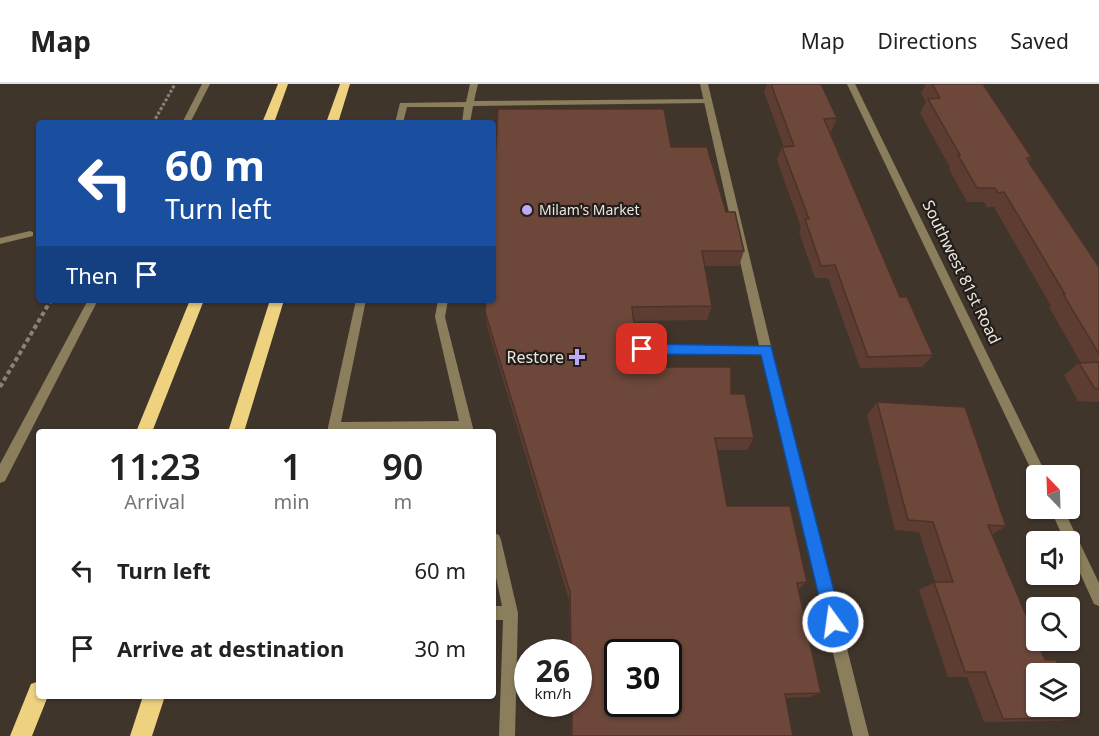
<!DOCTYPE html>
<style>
:root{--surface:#fff;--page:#f6f6f6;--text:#222;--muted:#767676;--line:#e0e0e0}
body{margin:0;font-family:"Noto Sans",sans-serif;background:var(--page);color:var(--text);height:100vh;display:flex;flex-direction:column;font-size:22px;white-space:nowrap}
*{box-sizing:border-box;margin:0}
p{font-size:20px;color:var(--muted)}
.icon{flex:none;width:33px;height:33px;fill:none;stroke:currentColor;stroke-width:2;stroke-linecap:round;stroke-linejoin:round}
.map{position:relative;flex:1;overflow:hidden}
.panel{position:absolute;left:36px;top:345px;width:460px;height:270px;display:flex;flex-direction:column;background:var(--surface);border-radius:6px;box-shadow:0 2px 4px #0004}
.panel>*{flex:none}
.banner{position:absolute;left:36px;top:36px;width:460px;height:183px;border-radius:6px;box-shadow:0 2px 4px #0004;background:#1a4fa0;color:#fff;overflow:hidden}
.needle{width:39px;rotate:337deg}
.buttons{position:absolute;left:1026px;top:381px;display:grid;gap:12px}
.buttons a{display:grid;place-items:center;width:54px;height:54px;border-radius:6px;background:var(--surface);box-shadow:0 2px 4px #0004;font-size:30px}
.speed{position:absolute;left:514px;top:555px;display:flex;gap:12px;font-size:30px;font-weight:700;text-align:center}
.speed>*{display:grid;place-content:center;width:78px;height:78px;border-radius:50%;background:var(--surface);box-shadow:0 2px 4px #0004;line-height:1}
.speed small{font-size:15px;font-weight:400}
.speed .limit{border:3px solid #111;border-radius:9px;background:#fff;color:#111}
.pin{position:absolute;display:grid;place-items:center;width:51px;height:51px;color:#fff;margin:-26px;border-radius:12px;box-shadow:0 3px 9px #0006}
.me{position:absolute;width:66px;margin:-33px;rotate:346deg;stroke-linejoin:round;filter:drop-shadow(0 0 4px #0008)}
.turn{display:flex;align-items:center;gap:21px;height:126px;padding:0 30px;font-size:27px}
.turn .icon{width:78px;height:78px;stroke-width:2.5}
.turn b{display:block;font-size:42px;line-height:51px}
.then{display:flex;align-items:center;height:57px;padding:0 30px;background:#0003;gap:12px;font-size:22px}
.eta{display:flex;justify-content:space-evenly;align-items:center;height:102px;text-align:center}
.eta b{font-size:36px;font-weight:600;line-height:42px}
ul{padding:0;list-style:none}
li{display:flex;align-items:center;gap:18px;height:78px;padding:0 30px}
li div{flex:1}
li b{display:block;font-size:22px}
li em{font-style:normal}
header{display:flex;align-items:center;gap:36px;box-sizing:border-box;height:84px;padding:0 30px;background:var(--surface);border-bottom:2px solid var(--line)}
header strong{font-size:28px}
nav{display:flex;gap:33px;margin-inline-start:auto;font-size:21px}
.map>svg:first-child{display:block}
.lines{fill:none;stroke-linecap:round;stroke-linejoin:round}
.path-far1{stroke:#8a8179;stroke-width:3;stroke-dasharray:3 2;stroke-linecap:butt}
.path{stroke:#8a8179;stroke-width:4;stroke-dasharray:4.5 3;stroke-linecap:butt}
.service{fill:#8a7e5c;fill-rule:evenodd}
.minor{fill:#8a7e5c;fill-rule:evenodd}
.trunk{fill:#eed280;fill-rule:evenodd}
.wall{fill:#5d3d32}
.building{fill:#6c473a;stroke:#4c3229;stroke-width:1.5;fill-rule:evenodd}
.route{fill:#1a73e8;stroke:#114b97;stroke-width:1.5}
.poi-dot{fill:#bea9f4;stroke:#231e19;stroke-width:2}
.labels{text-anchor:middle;stroke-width:4.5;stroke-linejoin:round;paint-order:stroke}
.far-poi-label{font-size:14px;fill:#ede6e0;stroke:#231e19;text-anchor:start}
.street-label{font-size:16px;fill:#ede6e0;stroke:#231e19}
.poi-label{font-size:16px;fill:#ede6e0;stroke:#231e19;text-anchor:end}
</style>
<header>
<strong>Map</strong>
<nav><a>Map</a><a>Directions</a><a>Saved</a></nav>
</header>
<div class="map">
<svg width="1099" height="652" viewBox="0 0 1099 652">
<rect width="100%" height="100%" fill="#40352b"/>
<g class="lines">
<polyline class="path-far1" points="153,39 175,0"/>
<polyline class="path" points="0,303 51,216"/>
<g class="service">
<polygon points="202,0 210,0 190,39 182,39"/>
<polygon points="470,0 478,0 474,17 708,15 712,17 708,19 473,22 470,39 462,39 464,23 407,23 403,39 395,39 400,19 466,18"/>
<polygon points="88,216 98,216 5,397 0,399 0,380"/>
<polygon points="356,216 366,216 341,338 459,337 435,233 438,216 448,216 445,233 474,348 327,348"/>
<polygon points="642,261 766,262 772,266 766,270 642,269 636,265"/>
<polygon points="494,449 499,451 501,456 518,529 515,652 499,652 503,536 494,536 494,522 502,522 494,484"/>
</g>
<g class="minor">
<polygon points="700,0 708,0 772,266 869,652 853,652 760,266"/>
<polygon points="847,0 855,0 1045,388 1046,392 1036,392 1036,396"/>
<polygon points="30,147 33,148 33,152 0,160 0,154"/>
<polygon points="1050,424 1063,424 1099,499 1099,522 1094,520 1070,467 1070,458 1065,458"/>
</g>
<g class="trunk">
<polygon points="278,0 288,0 274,39 262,39"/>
<polygon points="340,0 350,0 338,39 326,39"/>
<polygon points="190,216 204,216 152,348 136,348"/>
<polygon points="270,216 284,216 244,348 228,348"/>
<polygon points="39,597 39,612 48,612 32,652 10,652 31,600"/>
<polygon points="143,612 165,612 152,652 130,652"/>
</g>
</g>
<g class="wall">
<polygon points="767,0 821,0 837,34 831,48 830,48 900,213 933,271 922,283 860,284 828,194 815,194 799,148 801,143 777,76 782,63 784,63 764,8"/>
<polygon points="926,0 983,0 1032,74 1029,78 1099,183 1099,318 1078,317 1064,291 1079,279 1081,279 1049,223 1051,222 994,123 987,123 984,118 967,118 949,85 950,83 920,29 926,18 921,9"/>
<polygon points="671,63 726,128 744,167 739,182 705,182 712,222 707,236 634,237 639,283 731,310 754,354 747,366 717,366 727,422 807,498 798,506 821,609 809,613 786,614 793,652 571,652 571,620 579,620 579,568 570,568 569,516 487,242 485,228"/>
<polygon points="877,318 1006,442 992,451 1045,576 1081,634 1059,637 984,638 967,593 948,593 919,506 935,498 919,448 895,446 867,331"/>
</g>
<g class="building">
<polygon points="771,0 821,0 837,34 824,35 900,213 907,213 933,271 868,273 835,181 821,182 805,135 809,135 782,63 794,62"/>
<polygon points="932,0 983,0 1032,74 1027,74 1030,80 1099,183 1099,270 1063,210 1065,210 1004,108 998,109 995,104 977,104 958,71 960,71 928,15 940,14"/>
<path d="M498,25H664L671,63H707L726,128H735L744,167H702L712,222L632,223L639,283H731V310H745L754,354H715L727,422H790L807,498L797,499L821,609L785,610L793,652H572V620H579V568H571L570,508L485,228L486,216H494V98ZM618,568H669V620H618Z"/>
<polygon points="1099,278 1099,305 1095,305 1079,279"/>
<polygon points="877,318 965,323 1006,442 988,441 1045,576 1056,576 1062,590 1036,590 1036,622 1070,622 1070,606 1081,634 1003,635 985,588 965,588 934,498 953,498 933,438 908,436"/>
</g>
<polygon class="route" points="642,260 771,262 842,538 839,544 833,547 828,544 825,538 761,271 642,270 636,265"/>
<g class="poi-dot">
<circle cx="527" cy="126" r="6"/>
<path d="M574 264h6v6h6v6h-6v6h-6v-6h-6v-6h6z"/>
</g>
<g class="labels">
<g class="far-poi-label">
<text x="539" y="131">Milam's Market</text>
</g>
<g class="street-label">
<text transform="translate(962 188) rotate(64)" y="6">Southwest 81st Road</text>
</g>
<g class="poi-label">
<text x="564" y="279">Restore</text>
</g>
</g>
</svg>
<div class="buttons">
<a><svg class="needle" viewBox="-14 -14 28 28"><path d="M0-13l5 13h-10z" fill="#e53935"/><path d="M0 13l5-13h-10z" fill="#767676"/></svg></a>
<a><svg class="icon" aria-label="sound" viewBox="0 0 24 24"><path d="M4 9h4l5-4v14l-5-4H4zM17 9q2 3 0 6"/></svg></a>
<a><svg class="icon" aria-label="search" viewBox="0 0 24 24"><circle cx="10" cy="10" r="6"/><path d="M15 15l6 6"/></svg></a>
<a><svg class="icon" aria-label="layers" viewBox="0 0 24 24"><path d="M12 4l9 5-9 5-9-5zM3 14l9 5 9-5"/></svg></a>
</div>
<div class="speed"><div>26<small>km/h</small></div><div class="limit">30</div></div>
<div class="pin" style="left:642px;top:265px;background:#d93025"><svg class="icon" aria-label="arrive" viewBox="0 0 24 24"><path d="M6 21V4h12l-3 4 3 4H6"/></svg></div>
<svg class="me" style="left:833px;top:538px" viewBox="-20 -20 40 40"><circle r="17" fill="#1a73e8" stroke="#fff" stroke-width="3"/><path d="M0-11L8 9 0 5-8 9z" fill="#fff"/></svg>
<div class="banner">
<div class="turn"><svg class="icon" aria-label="left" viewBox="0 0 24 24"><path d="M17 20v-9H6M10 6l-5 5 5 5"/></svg><div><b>60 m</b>Turn left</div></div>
<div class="then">Then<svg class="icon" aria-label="arrive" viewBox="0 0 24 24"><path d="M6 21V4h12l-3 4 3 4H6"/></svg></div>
</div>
<section class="panel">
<div class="eta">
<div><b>11:23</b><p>Arrival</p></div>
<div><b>1</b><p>min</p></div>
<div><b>90</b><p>m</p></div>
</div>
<ul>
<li><svg class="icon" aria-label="left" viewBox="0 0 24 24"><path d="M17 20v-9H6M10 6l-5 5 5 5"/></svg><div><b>Turn left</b></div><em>60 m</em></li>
<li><svg class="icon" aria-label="arrive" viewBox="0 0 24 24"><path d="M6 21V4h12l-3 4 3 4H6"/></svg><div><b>Arrive at destination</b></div><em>30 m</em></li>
</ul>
</section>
</div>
